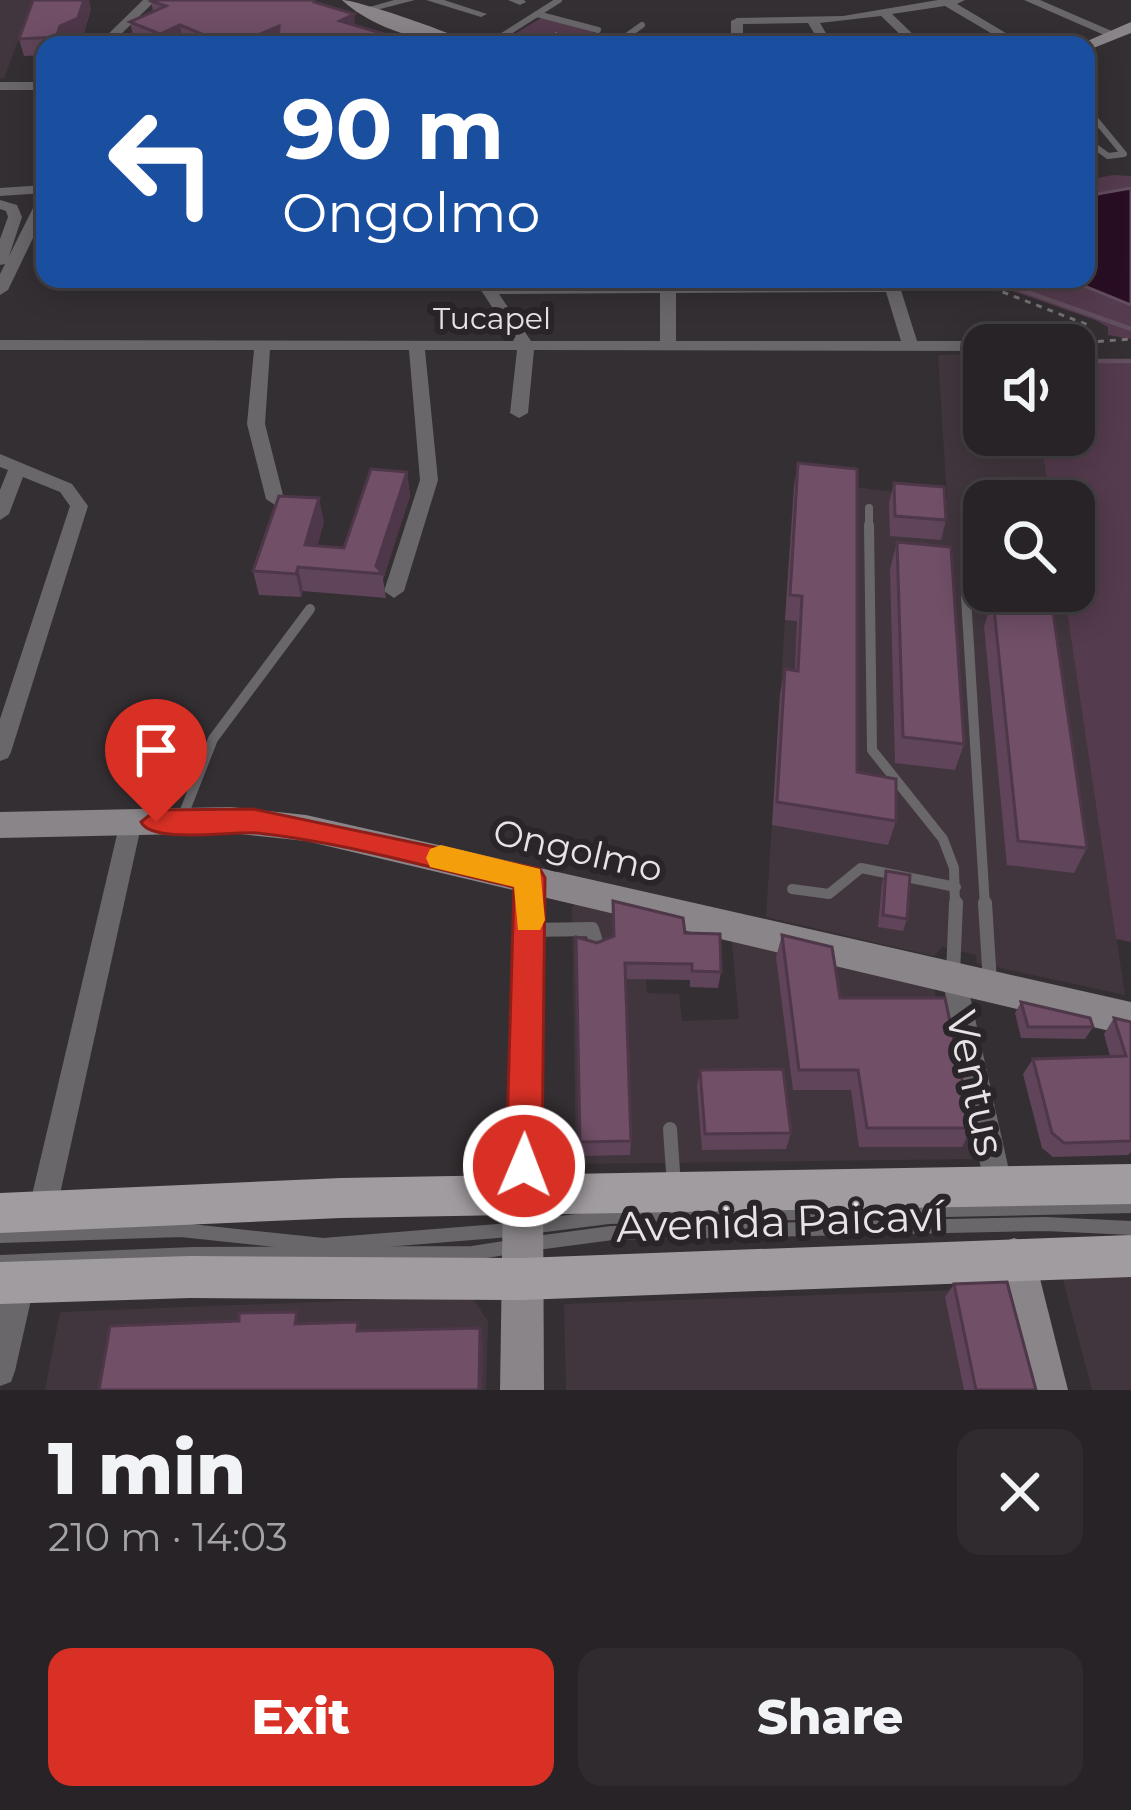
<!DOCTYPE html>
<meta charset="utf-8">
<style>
:root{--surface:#272326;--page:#2f2b2e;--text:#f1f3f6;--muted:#a4a4a7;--line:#434043;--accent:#d93025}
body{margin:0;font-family:Montserrat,sans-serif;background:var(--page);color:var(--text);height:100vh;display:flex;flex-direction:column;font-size:45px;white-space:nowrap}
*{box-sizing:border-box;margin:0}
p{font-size:39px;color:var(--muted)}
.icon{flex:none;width:66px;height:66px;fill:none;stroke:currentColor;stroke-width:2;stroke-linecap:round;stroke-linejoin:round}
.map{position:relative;height:1390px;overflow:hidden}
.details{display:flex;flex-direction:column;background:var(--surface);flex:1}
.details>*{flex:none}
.guide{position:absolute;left:36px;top:36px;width:1059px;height:252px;border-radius:24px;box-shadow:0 6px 30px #0003,0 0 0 3px var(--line);background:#1a4fa0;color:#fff;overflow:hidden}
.tools{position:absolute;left:963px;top:324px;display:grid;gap:24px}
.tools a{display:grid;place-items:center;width:132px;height:132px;border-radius:24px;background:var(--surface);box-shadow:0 6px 30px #0003,0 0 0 3px var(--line);font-size:60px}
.pin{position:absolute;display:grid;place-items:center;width:102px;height:102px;color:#fff;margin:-123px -51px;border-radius:50% 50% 50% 0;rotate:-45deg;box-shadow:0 0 12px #0007}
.pin .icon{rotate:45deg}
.me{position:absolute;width:132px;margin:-66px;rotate:1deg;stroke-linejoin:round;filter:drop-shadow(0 0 9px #0008)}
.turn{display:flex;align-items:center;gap:42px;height:252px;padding:0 48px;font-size:54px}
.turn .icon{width:156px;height:156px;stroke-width:2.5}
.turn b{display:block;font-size:84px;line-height:102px}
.round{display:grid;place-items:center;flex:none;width:126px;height:126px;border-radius:24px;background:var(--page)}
.headline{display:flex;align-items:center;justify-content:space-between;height:204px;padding:0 48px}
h1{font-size:72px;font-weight:800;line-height:90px}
.button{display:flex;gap:24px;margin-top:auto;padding:24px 48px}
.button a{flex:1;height:138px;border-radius:24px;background:var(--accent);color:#fff;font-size:48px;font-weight:800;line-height:138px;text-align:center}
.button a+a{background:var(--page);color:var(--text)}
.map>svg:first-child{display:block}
.built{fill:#41363e}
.green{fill:#543b4d}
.water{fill:#290e23;stroke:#624e5e;stroke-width:3}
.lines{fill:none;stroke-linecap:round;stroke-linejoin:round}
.stream{stroke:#624e5e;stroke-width:4.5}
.path{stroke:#767275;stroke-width:3;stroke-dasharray:6 6;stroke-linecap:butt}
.lane-far3{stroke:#696769;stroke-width:6}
.lane-far2{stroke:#696769;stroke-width:8}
.lane-far1{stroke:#696769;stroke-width:10}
.lane{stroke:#696769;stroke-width:14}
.street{fill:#696769;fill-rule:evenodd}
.secondary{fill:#898588;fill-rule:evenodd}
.primary{fill:#a19ca0;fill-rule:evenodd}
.wall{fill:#604459}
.shaded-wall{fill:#4e3748}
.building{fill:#704f67;stroke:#4e3748;stroke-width:3}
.route{fill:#d93025;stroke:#8d1f18;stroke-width:3}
.slow{fill:#f59e0b}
.labels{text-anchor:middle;stroke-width:12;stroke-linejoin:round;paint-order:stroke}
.far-street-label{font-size:30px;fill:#e7e3e6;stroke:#2a2528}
.street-label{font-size:36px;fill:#e7e3e6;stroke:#2a2528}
.near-street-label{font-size:42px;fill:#e7e3e6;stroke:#2a2528}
</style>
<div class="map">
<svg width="1131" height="1390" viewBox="0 0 1131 1390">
<rect width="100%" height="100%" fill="#342f32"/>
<g class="built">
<polygon points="0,0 34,0 4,78 0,78"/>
<polygon points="984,354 984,435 1040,435 1050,501 984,501 984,591 1064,591 1125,995 977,963 976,955 942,947 934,956 766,917 794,479 947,499 938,355"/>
<polygon points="578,902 641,914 647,993 679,994 682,1021 739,1019 731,933 934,989 972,1159 576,1164 572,907"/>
<polygon points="1131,1273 1131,1390 1092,1390 1062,1276"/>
<polygon points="990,1289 1013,1390 566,1390 564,1304"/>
<polygon points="471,1296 488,1321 486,1390 45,1390 60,1312"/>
</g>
<g class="green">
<polygon points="541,18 594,32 576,45 503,41"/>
<polygon points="1113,175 1131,176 1131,339 1108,335 1108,327 1095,320 978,279 1086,279 1086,180"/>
<polygon points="1075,359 1131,359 1131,942 1116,939 1064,591 1074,591 1074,501 1050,501 1040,435 1074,435 1074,390 1082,389"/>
</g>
<polygon class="water" points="1131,188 1131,305 1067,279 1086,279 1086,196"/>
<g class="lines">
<g class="stream">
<polyline points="990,279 1131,329"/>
<polyline points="1093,361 1131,361"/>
</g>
<g class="path">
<polygon points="555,33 561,38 545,38 547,35"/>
<polyline points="523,40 545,38"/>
<polyline points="969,279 1088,325 1035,345"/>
<polyline points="1050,345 1131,339"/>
</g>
<g class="lane-far3">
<polyline points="537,14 598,30"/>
<polyline points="488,45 559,0"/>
<polyline points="614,45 642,25"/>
<polyline points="1086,108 1124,154 1108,156 1086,140"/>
</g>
<polyline class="lane-far2" points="869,508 869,528"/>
<g class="lane-far1">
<polyline points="869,525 872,750 943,839 954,868 955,906"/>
<polyline points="966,597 985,906"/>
<polyline points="182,818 213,739 310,609"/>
<polyline points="792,889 829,894 861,868 956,887"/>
</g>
<g class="lane">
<polyline points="985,903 990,983"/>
<polyline points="529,930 592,929 598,948"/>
<polyline points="953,974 956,903"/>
<polyline points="670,1129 674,1186"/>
<polyline points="529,1227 608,1217 1131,1206"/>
<polyline points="0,1236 181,1230 323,1245 511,1230"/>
<polyline points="529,1244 612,1233 1046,1224 1131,1228"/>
<polyline points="0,1262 194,1254 473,1253 511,1247"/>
</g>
<g class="street">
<polygon points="143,0 156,0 110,45 97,45"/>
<polygon points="394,0 415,0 361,14 355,11"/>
<polygon points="426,0 444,0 487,14 481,17"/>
<polygon points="508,0 524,0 526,2 520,5"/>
<polygon points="938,0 965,0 957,4 1026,45 1011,45 945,6 892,14 924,45 911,45 881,16 820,23 833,45 821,45 808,23 743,24 743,45 731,45 731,21 737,18 843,16"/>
<polygon points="1024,0 1040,0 1121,35 1111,38"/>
<rect x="0" y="82" width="45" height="8"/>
<polygon points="45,185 45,193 0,196 0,188"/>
<polygon points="45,194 45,213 8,290 0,295 0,274 5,264 0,265 0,239 8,217 6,211 0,209 0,200 17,205 22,217 9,256 38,198"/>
<path d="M485,279L493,284H660V279H676V283L892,282L900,287L917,341H984L991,345H984V351L534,350L528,413L519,418L510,413L517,350H425L438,480L404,591L394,598L384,591L420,480L409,350H270L265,424L284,499L275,505L266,499L247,424L254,350H0V340L514,341L477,284ZM886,292L901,341H676V293ZM660,293V341H531L499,294Z"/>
<polygon points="0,454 72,484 88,506 11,752 8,758 0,761 0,719 70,506 60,492 23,477 9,514 0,520 0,490 8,470 0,467"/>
<polygon points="131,813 139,815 142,822 56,1212 52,1222 42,1226 32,1222 28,1212 120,822 123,815"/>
<polygon points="529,868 537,871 541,878 537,1195 533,1205 523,1209 513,1205 509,1195 517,878 521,871"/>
<polygon points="954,967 963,970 966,978 1013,1188 1009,1198 999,1202 989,1198 985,1188 942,978 945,970"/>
<polygon points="20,1267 30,1272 35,1282 15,1371 11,1382 0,1386 0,1305 10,1272"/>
</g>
<g class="secondary">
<path d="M342,0C358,0 459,35 474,45C430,45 374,30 342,0Z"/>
<polygon points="1131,22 1131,33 1086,51 1086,45 1078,45"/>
<polygon points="231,807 306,815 1131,1002 1131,1036 306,841 231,833 0,838 0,812"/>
<polygon points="523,1175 537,1181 543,1195 544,1390 500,1390 503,1195 509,1181"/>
<polygon points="1014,1238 1029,1244 1035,1259 1068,1390 1024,1390 993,1259 999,1244"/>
</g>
<g class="primary">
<polygon points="1131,1164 1131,1204 341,1218 0,1233 0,1193 341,1178"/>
<polygon points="1131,1235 1131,1277 522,1300 190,1298 0,1304 0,1262 190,1256 522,1258"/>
</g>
</g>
<g class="wall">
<polygon points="151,1 316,2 355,26 408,45 188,45 184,43 180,45 146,45 134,40 130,22 153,12"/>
<polygon points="91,9 83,36 64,45 45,45 45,55 24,56 19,39"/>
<polygon points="798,463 857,772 896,821 888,845 772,825 780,694 785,669 795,671 797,621 785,620 794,488"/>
<polygon points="407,472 410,496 383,579 386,598 303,591 301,597 259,595 253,571 324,522 317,546 344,548"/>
<polygon points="894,483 946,520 941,540 890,536 889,503"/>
<polygon points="897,542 964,744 955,770 895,763 890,569"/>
<polygon points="983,551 984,591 1060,591 1054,604 977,594 976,571"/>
<polygon points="993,599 1087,848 1074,873 1007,865 984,626"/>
<polygon points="886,871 907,919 903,931 878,927 882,883"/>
<polygon points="613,901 685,933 721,972 718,988 690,987 690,980 625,979 631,1141 630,1155 580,1156 576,937 597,943 613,937"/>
<polygon points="782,935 840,998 972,1128 962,1147 859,1147 851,1090 793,1090 776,957"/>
<polygon points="1021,1002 1093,1027 1085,1039 1021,1038 1015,1013"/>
<polygon points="1114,1018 1131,1022 1131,1152 1128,1155 1053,1157 1042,1148 1023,1074 1033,1059 1110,1056 1104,1034"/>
<polygon points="700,1070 791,1133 786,1149 702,1150 697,1086"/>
<polygon points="954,1284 1036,1390 964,1390 945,1297"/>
</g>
<g class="shaded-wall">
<polygon points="84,0 89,0 91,9 83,36 64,45 59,45 56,37 60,26"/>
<polygon points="354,14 356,32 340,21"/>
<polygon points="180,25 184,43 163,45 160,34"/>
<polygon points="279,26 279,45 234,45"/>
<polygon points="407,472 410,496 383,579 383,574 376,566"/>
<polygon points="319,498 324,522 310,569 305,545"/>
<polygon points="298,567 303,591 301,597 296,574"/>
<polygon points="480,1328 483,1344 482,1390 479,1390"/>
</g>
<g class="building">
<polygon points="33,0 84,0 78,18 60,26 56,37 19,39"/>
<polygon points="153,0 314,0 314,2 354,14 340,21 408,41 401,45 278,45 279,26 234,45 228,45 180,25 160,34 130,22 166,6 151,1"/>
<polygon points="798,463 857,469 857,772 896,779 896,821 777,802 785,669 798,671 802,596 790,595"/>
<polygon points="371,469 407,472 376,566 383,574 298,567 296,574 253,571 279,496 319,498 305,545 344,548"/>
<polygon points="894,483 944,487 946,520 895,516"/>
<polygon points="897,542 951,547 964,744 903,737"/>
<polygon points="993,599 1052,605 1087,848 1018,841"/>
<polygon points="886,871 910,875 907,919 883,915"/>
<polygon points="613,901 683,918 685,933 720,934 721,972 692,971 692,964 625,963 631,1141 580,1142 576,937 597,943 614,936"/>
<polygon points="782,935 832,947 840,998 945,998 972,1128 867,1128 858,1070 799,1070"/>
<polygon points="1021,1002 1090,1018 1093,1027 1028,1027"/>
<polygon points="1114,1018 1131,1022 1131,1141 1064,1143 1052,1133 1033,1059 1126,1056"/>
<polygon points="783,1069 791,1133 705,1134 700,1070"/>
<polygon points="1007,1282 1036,1390 976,1390 954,1284"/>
<polygon points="297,1312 295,1324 358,1322 357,1331 480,1328 479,1390 99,1390 110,1326 239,1321 239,1313"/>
</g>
<path class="route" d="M253,809L540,869L545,878L542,1166L536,1178L524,1184L511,1178L506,1166L514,887C429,868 343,842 257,833C232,831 152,844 141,822L156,810Z"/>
<polygon class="slow" points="441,845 540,869 545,920 540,930 518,930 514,887 430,867 426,858 430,849"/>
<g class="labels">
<g class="far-street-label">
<text x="492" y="329">Tucapel</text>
</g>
<g class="street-label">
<text transform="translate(578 850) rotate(13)" y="13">Ongolmo</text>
</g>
<g class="near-street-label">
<text transform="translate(976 1083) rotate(78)" y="15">Ventus</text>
<text transform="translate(780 1221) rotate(-2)" y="15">Avenida Paicaví</text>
</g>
</g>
</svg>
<div class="tools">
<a><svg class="icon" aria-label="sound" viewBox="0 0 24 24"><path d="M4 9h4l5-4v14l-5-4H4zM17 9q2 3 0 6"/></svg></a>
<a><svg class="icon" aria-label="search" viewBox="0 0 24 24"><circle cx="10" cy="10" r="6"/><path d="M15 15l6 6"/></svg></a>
</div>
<div class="pin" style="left:156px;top:822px;background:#d93025"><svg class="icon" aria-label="arrive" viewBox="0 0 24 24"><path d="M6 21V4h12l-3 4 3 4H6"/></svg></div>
<svg class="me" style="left:524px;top:1166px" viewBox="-20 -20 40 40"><circle r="17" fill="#d93025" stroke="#fff" stroke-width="3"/><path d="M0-11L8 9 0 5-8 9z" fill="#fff"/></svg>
<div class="guide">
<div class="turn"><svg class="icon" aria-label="left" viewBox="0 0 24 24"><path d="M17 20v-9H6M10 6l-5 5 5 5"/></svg><div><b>90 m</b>Ongolmo</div></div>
</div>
</div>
<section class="details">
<div class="headline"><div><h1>1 min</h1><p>210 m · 14:03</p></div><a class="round"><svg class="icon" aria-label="close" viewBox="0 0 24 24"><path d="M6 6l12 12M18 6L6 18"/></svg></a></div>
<div class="button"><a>Exit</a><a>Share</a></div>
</section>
